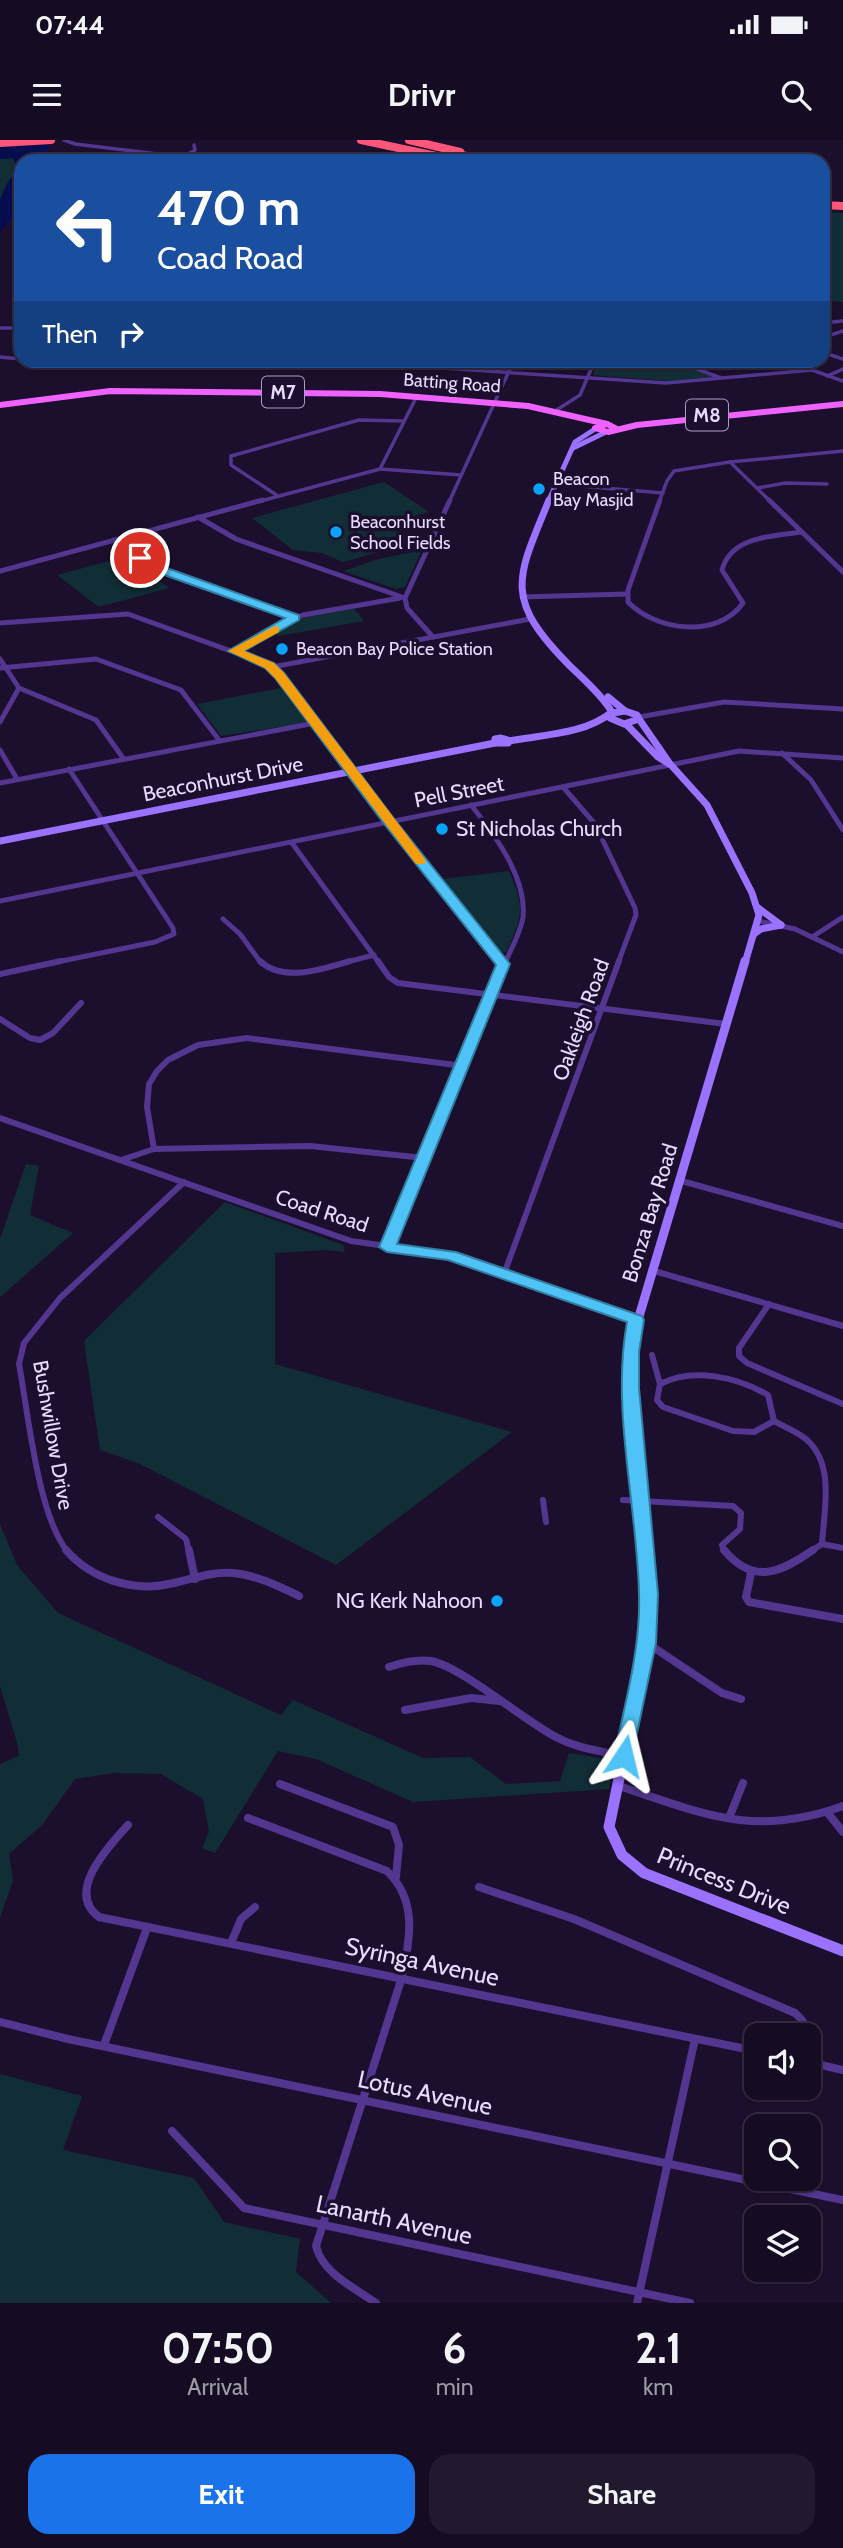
<!DOCTYPE html>
<style>
:root{--surface:#150b22;--page:#22192f;--text:#f1f3f6;--muted:#9d9ba5;--line:#342b40;--accent:#1a73e8}
body{margin:0;font-family:Cabin,sans-serif;background:var(--page);color:var(--text);height:100vh;display:flex;flex-direction:column;font-size:26px;white-space:nowrap}
*{box-sizing:border-box;margin:0}
p{font-size:23px;color:var(--muted)}
.icon{flex:none;width:38px;height:38px;fill:none;stroke:currentColor;stroke-width:2;stroke-linecap:round;stroke-linejoin:round}
.map{position:relative;height:2163px;overflow:hidden}
.panel{display:flex;flex-direction:column;background:var(--surface);flex:1}
.panel>*{flex:none}
.top-card{position:absolute;left:14px;top:14px;width:816px;height:214px;border-radius:21px;box-shadow:0 2px 5px #0004,0 0 0 2px var(--line);background:#1a4fa0;color:#fff;overflow:hidden}
.buttons{position:absolute;left:744px;top:1883px;display:grid;gap:14px}
.buttons a{display:grid;place-items:center;width:77px;height:77px;border-radius:14px;background:var(--surface);box-shadow:0 2px 5px #0004,0 0 0 2px var(--line);font-size:35px}
.pin{position:absolute;display:grid;place-items:center;width:60px;height:60px;color:#fff;margin:-30px;border:4px solid #fff;border-radius:50%;box-shadow:0 2px 7px #0007}
.me{position:absolute;width:77px;margin:-38px;rotate:10deg;stroke-linejoin:round;filter:drop-shadow(0 0 5px #0008)}
.turn{display:flex;align-items:center;gap:24px;height:147px;padding:0 28px;font-size:32px}
.turn .icon{width:91px;height:91px;stroke-width:2.5}
.turn b{display:block;font-size:49px;line-height:60px}
.then{display:flex;align-items:center;height:66px;padding:0 28px;background:#0003;gap:14px;font-size:26px}
.eta{display:flex;justify-content:space-evenly;align-items:center;height:119px;text-align:center}
.eta b{font-size:42px;font-weight:700;line-height:49px}
.action{display:flex;gap:14px;margin-top:auto;padding:14px 28px}
.action a{flex:1;height:80px;border-radius:21px;background:var(--accent);color:#fff;font-size:28px;font-weight:700;line-height:80px;text-align:center}
.action a+a{background:var(--page);color:var(--text)}
.status{display:flex;justify-content:space-between;align-items:center;height:49px;padding:0 35px;background:var(--surface);direction:ltr}
.status svg{height:19px;fill:currentColor}
header{display:flex;justify-content:space-between;align-items:center;height:91px;padding:0 28px;background:var(--surface);font-size:32px;font-weight:700}
.map>svg:first-child{display:block}
.green{fill:#112e37}
.water{fill:#060d4e}
.lines{fill:none;stroke-linecap:round;stroke-linejoin:round}
.street-far3{stroke:#52368f;stroke-width:3.5}
.street-far2{stroke:#52368f;stroke-width:5}
.street-far1{stroke:#52368f;stroke-width:6}
.street{stroke:#52368f;stroke-width:8}
.secondary-far3{stroke:#9b72ff;stroke-width:5}
.secondary-far2{stroke:#9b72ff;stroke-width:7}
.secondary-far1{stroke:#9b72ff;stroke-width:9}
.secondary{stroke:#9b72ff;stroke-width:11}
.primary{stroke:#ef62ff;stroke-width:6}
.highway{stroke:#ff5679;stroke-width:8}
.route{fill:#4fc3f7;stroke:#337fa1;stroke-width:2}
.slow{fill:#f59e0b}
.poi-dot{fill:#07a3ff;stroke:#1c0f2d;stroke-width:2.5}
.labels{text-anchor:middle;stroke-width:7;stroke-linejoin:round;paint-order:stroke}
.far-street-label{font-size:18px;fill:#e9dbff;stroke:#1c0f2d}
.far-poi-label{font-size:18px;fill:#e9dbff;stroke:#1c0f2d;text-anchor:start}
.shield{fill:#1c0f2d;stroke:#ac9ec0;stroke-width:2}
.shield-label{font-size:19px;font-weight:bold;fill:#e9dbff}
.street-label{font-size:21px;fill:#e9dbff;stroke:#1c0f2d}
.poi-label{font-size:21px;fill:#e9dbff;stroke:#1c0f2d;text-anchor:start}
.near-street-label{font-size:24px;fill:#e9dbff;stroke:#1c0f2d}
</style>
<div class="status"><b>07:44</b><svg viewBox="0 0 49 12"><path d="M0 12V9h3v3zM5 12V6h3v6zM10 12V3h3v9zM15 12V0h3v12zM26 1h20v11H26zM47 4h2v5h-2z"/></svg></div>
<header><svg class="icon" aria-label="menu" viewBox="0 0 24 24"><path d="M4 6h16M4 12h16M4 18h16"/></svg>Drivr<svg class="icon" aria-label="search" viewBox="0 0 24 24"><circle cx="10" cy="10" r="6"/><path d="M15 15l6 6"/></svg></header>
<div class="map">
<svg width="843" height="2163" viewBox="0 0 843 2163">
<rect width="100%" height="100%" fill="#1c0f2d"/>
<g class="green">
<polygon points="13,18 18,30 8,42 0,59 0,19"/>
<polygon points="823,72 843,73 843,162 832,161 823,164"/>
<polygon points="670,220 713,237 670,241 593,235 598,221"/>
<polygon points="384,342 429,372 395,381 410,403 343,422 322,413 293,410 252,378"/>
<polygon points="422,410 405,447 396,449 343,431 379,419"/>
<polygon points="120,418 140,433 147,431 169,448 99,467 57,435"/>
<polygon points="354,469 364,481 278,496 274,492 308,476"/>
<polygon points="281,548 306,581 305,583 221,596 197,564"/>
<path d="M509,731C525,769 523,774 507,811L503,813L493,806L442,739Z"/>
<polygon points="26,1024 39,1026 30,1075 73,1093 0,1157 0,1099"/>
<polygon points="225,1062 343,1105 345,1112 326,1110 275,1113 275,1224 512,1292 336,1425 140,1324 100,1310 84,1201"/>
<polygon points="0,1384 17,1425 58,1473 281,1575 293,1560 423,1618 470,1617 506,1644 560,1641 569,1613 613,1620 609,1649 413,1662 316,1619 278,1611 215,1713 202,1708 209,1692 203,1659 161,1634 114,1633 75,1639 43,1684 9,1714 13,1740 0,1778 0,1624 19,1616 18,1606 0,1546"/>
<polygon points="0,1934 82,1956 63,2010 194,2038 224,2082 300,2099 296,2132 331,2163 0,2163"/>
</g>
<polygon class="water" points="0,0 51,2 42,21 21,21 21,62 19,70 0,93 0,59 8,42 18,30 13,18 0,19"/>
<g class="lines">
<g class="street-far3">
<polyline points="64,0 75,4 183,17"/>
<polyline points="177,21 195,10 194,5"/>
<polyline points="822,183 843,181"/>
<polyline points="0,188 21,188"/>
<polyline points="822,198 843,191"/>
<polyline points="822,212 843,219"/>
<polyline points="0,217 21,219"/>
<polyline points="109,220 427,227 666,243 812,230"/>
<polyline points="673,220 721,238"/>
<polyline points="784,220 843,241"/>
<polyline points="827,236 843,229"/>
<polyline points="555,271 580,255 595,220"/>
<polyline points="730,322 771,362"/>
<polyline points="380,329 461,335"/>
<polyline points="556,344 663,353"/>
<polyline points="758,348 785,343 827,344"/>
<polyline points="278,356 231,325 231,316 359,280 402,281"/>
<polyline points="257,362 380,329 417,256"/>
<polyline points="449,362 514,220"/>
<polyline points="659,362 667,341 674,331 730,322 843,311"/>
</g>
<g class="street-far2">
<path d="M660,360L628,450V462C656,491 718,499 743,463L722,430C731,396 773,396 802,392"/>
<polyline points="769,360 843,432"/>
<polyline points="198,377 236,399 405,458"/>
<polyline points="114,400 153,427 295,478"/>
<polyline points="0,431 263,360"/>
<polyline points="522,457 626,454"/>
<polyline points="0,483 128,474 270,525 502,823"/>
<polyline points="433,497 407,468 405,458 450,360"/>
<polyline points="234,511 303,475 400,458"/>
<polyline points="0,519 19,548 96,580 123,618"/>
<polyline points="272,527 530,479"/>
<polyline points="0,528 96,519 181,550 219,600"/>
<polyline points="639,577 724,562 843,569"/>
<polyline points="0,582 19,548"/>
<polyline points="0,610 17,639"/>
<polyline points="782,613 811,640 843,690"/>
<polyline points="0,643 315,583"/>
<polyline points="563,647 595,684 635,768 636,775 618,823"/>
<path d="M471,665C494,694 527,737 523,777C521,792 511,809 505,823"/>
<polyline points="292,703 379,823"/>
<polyline points="0,761 739,611 843,618"/>
<polyline points="223,779 240,794 261,823"/>
<polyline points="758,781 795,789 843,812"/>
<polyline points="812,797 843,777"/>
<polyline points="52,823 155,802 174,794 173,788 69,629"/>
<polyline points="343,823 374,815"/>
</g>
<g class="street-far1">
<path d="M260,821C283,843 323,829 350,821"/>
<polyline points="378,821 389,837 398,843 726,884"/>
<polyline points="501,821 503,824"/>
<polyline points="0,834 61,821"/>
<polyline points="0,879 30,898 40,900 53,893 81,863"/>
<polyline points="0,978 351,1101 450,1115 636,1179"/>
<polyline points="154,1009 147,967 149,944 157,931 168,920 198,905 247,898 463,926"/>
<polyline points="121,1020 154,1009 310,1006 424,1018"/>
<polyline points="678,1040 843,1086"/>
<polyline points="387,1107 506,821"/>
<polyline points="651,1130 843,1186"/>
<polyline points="504,1134 619,821"/>
<polyline points="769,1164 739,1208 739,1216 747,1223 843,1264"/>
<polyline points="652,1215 660,1244 657,1260 663,1267 733,1291 754,1292 774,1281"/>
<path d="M660,1244C693,1227 737,1237 768,1255L774,1281"/>
<path d="M774,1281C785,1287 798,1292 807,1300C835,1325 824,1371 822,1404L810,1412"/>
<polyline points="543,1360 546,1382"/>
<polyline points="623,1360 733,1366 741,1373 740,1389 722,1405 725,1412"/>
<polyline points="158,1377 186,1399 189,1412"/>
<polyline points="822,1404 843,1408"/>
<path d="M68,1412C38,1377 28,1272 19,1224L24,1203L60,1158L184,1042"/>
</g>
<g class="street">
<path d="M66,1410C91,1439 133,1452 169,1444C190,1440 211,1431 233,1433C256,1435 278,1446 299,1456"/>
<polyline points="189,1410 195,1439"/>
<path d="M724,1410C754,1446 781,1432 813,1410"/>
<polyline points="751,1433 746,1457 749,1462 843,1479"/>
<polyline points="647,1503 722,1553 741,1559"/>
<path d="M389,1527C403,1522 416,1519 431,1521C460,1526 525,1581 556,1597C576,1608 601,1611 623,1616"/>
<polyline points="405,1570 471,1558 500,1561"/>
<polyline points="280,1644 393,1687 399,1705 396,1737"/>
<path d="M619,1646C704,1674 754,1698 843,1666"/>
<polyline points="827,1672 843,1692"/>
<path d="M248,1678L387,1731C418,1761 410,1798 402,1837L316,2106C322,2133 355,2148 376,2163"/>
<polyline points="729,1678 743,1643"/>
<path d="M128,1685C108,1707 65,1752 99,1777L756,1911"/>
<path d="M479,1747L574,1779L795,1873C810,1886 811,1898 808,1916"/>
<polyline points="231,1803 241,1779 255,1767"/>
<polyline points="0,1882 68,1899 843,2060"/>
<polyline points="104,1905 147,1788"/>
<polyline points="808,1922 843,1930"/>
<polyline points="172,1991 244,2068 690,2163"/>
<polyline points="637,2163 695,1899"/>
</g>
<g class="secondary-far3">
<polyline points="573,308 604,293"/>
<polyline points="548,362 575,302 595,289"/>
</g>
<g class="secondary-far2">
<polyline points="608,557 625,571"/>
<polygon points="625,571 637,575 639,579 624,584 610,578 613,573"/>
<polyline points="639,579 670,624"/>
<polyline points="627,585 658,617 671,625 707,665 752,753 759,775 745,823"/>
<polygon points="501,598 508,600 508,603 495,603 495,599"/>
<path d="M509,601C542,595 586,594 612,572C601,554 583,539 568,524C503,458 517,438 549,360"/>
<polyline points="0,701 495,603"/>
<polyline points="757,767 781,785"/>
<polyline points="754,794 761,789 781,785"/>
</g>
<polyline class="secondary-far1" points="645,1412 631,1248 632,1200 745,821"/>
<polyline class="secondary" points="645,1410 649,1454 647,1503 609,1687 622,1715 644,1733 843,1811"/>
<g class="primary">
<polyline points="0,265 110,251 380,254 528,266 607,284"/>
<polyline points="615,288 607,284 595,288 608,292 637,285 843,264"/>
</g>
<g class="highway">
<polyline points="361,0 460,21"/>
<polyline points="409,0 460,12"/>
<polyline points="0,3 51,0"/>
<polyline points="453,13 489,21"/>
<polyline points="822,65 843,66"/>
</g>
</g>
<path class="route" d="M136,416H144L164,427L299,475V480L244,511L274,523L284,533L395,680L510,824L397,1104L456,1112L642,1176L644,1180L639,1212V1248L658,1454L656,1503L631,1622L624,1624L617,1622L614,1616C625,1563 641,1508 639,1453C637,1365 611,1269 627,1182L448,1120L387,1112L379,1107L496,825L385,685L275,538L265,528L228,511L285,478L156,432L136,421Z"/>
<polygon class="slow" points="275,486 279,487 279,492 244,511 274,523 284,533 425,719 425,724 416,724 275,538 265,528 228,511"/>
<g class="poi-dot">
<circle cx="539" cy="349" r="7"/>
<circle cx="336" cy="392" r="7"/>
<circle cx="282" cy="509" r="7"/>
<circle cx="442" cy="689" r="7"/>
<circle cx="497" cy="1461" r="7"/>
</g>
<g class="labels">
<g class="far-street-label">
<text transform="translate(452 243) rotate(4)" y="6">Batting Road</text>
</g>
<g class="far-poi-label">
<text x="553" y="345">Beacon<tspan x="553" dy="21">Bay Masjid</tspan></text>
<text x="350" y="388">Beaconhurst<tspan x="350" dy="21">School Fields</tspan></text>
<text x="296" y="515">Beacon Bay Police Station</text>
</g>
<g class="shield">
<rect x="262" y="236.5" width="42" height="31" rx="5"/>
<rect x="686" y="259.5" width="42" height="31" rx="5"/>
</g>
<g class="shield-label">
<text x="283" y="259">M7</text>
<text x="707" y="282">M8</text>
</g>
<g class="street-label">
<text transform="translate(223 639) rotate(-11)" y="7">Beaconhurst Drive</text>
<text transform="translate(459 652) rotate(-11)" y="7">Pell Street</text>
<text transform="translate(581 880) rotate(-70)" y="7">Oakleigh Road</text>
<text transform="translate(322 1071) rotate(18)" y="7">Coad Road</text>
<text transform="translate(650 1073) rotate(-73)" y="7">Bonza Bay Road</text>
<text transform="translate(53 1295) rotate(80)" y="7">Bushwillow Drive</text>
</g>
<g class="poi-label">
<text x="456" y="696">St Nicholas Church</text>
<text x="483" y="1468" text-anchor="end">NG Kerk Nahoon</text>
</g>
<g class="near-street-label">
<text transform="translate(724 1741) rotate(22)" y="8">Princess Drive</text>
<text transform="translate(422 1822) rotate(12)" y="8">Syringa Avenue</text>
<text transform="translate(425 1953) rotate(12)" y="8">Lotus Avenue</text>
<text transform="translate(394 2080) rotate(12)" y="8">Lanarth Avenue</text>
</g>
</g>
</svg>
<div class="buttons">
<a><svg class="icon" aria-label="sound" viewBox="0 0 24 24"><path d="M4 9h4l5-4v14l-5-4H4zM17 9q2 3 0 6"/></svg></a>
<a><svg class="icon" aria-label="search" viewBox="0 0 24 24"><circle cx="10" cy="10" r="6"/><path d="M15 15l6 6"/></svg></a>
<a><svg class="icon" aria-label="layers" viewBox="0 0 24 24"><path d="M12 4l9 5-9 5-9-5zM3 14l9 5 9-5"/></svg></a>
</div>
<div class="pin" style="left:140px;top:418px;background:#d93025"><svg class="icon" aria-label="arrive" viewBox="0 0 24 24"><path d="M6 21V4h12l-3 4 3 4H6"/></svg></div>
<svg class="me" style="left:624px;top:1616px" viewBox="-20 -20 40 40"><path d="M0-17L14 15 0 8-14 15z" fill="#4fc3f7" stroke="#fff" stroke-width="4"/></svg>
<div class="top-card">
<div class="turn"><svg class="icon" aria-label="left" viewBox="0 0 24 24"><path d="M17 20v-9H6M10 6l-5 5 5 5"/></svg><div><b>470 m</b>Coad Road</div></div>
<div class="then">Then<svg class="icon" aria-label="right" viewBox="0 0 24 24"><path d="M7 20v-9h11M14 6l5 5-5 5"/></svg></div>
</div>
</div>
<section class="panel">
<div class="eta">
<div><b>07:50</b><p>Arrival</p></div>
<div><b>6</b><p>min</p></div>
<div><b>2.1</b><p>km</p></div>
</div>
<div class="action"><a>Exit</a><a>Share</a></div>
</section>
